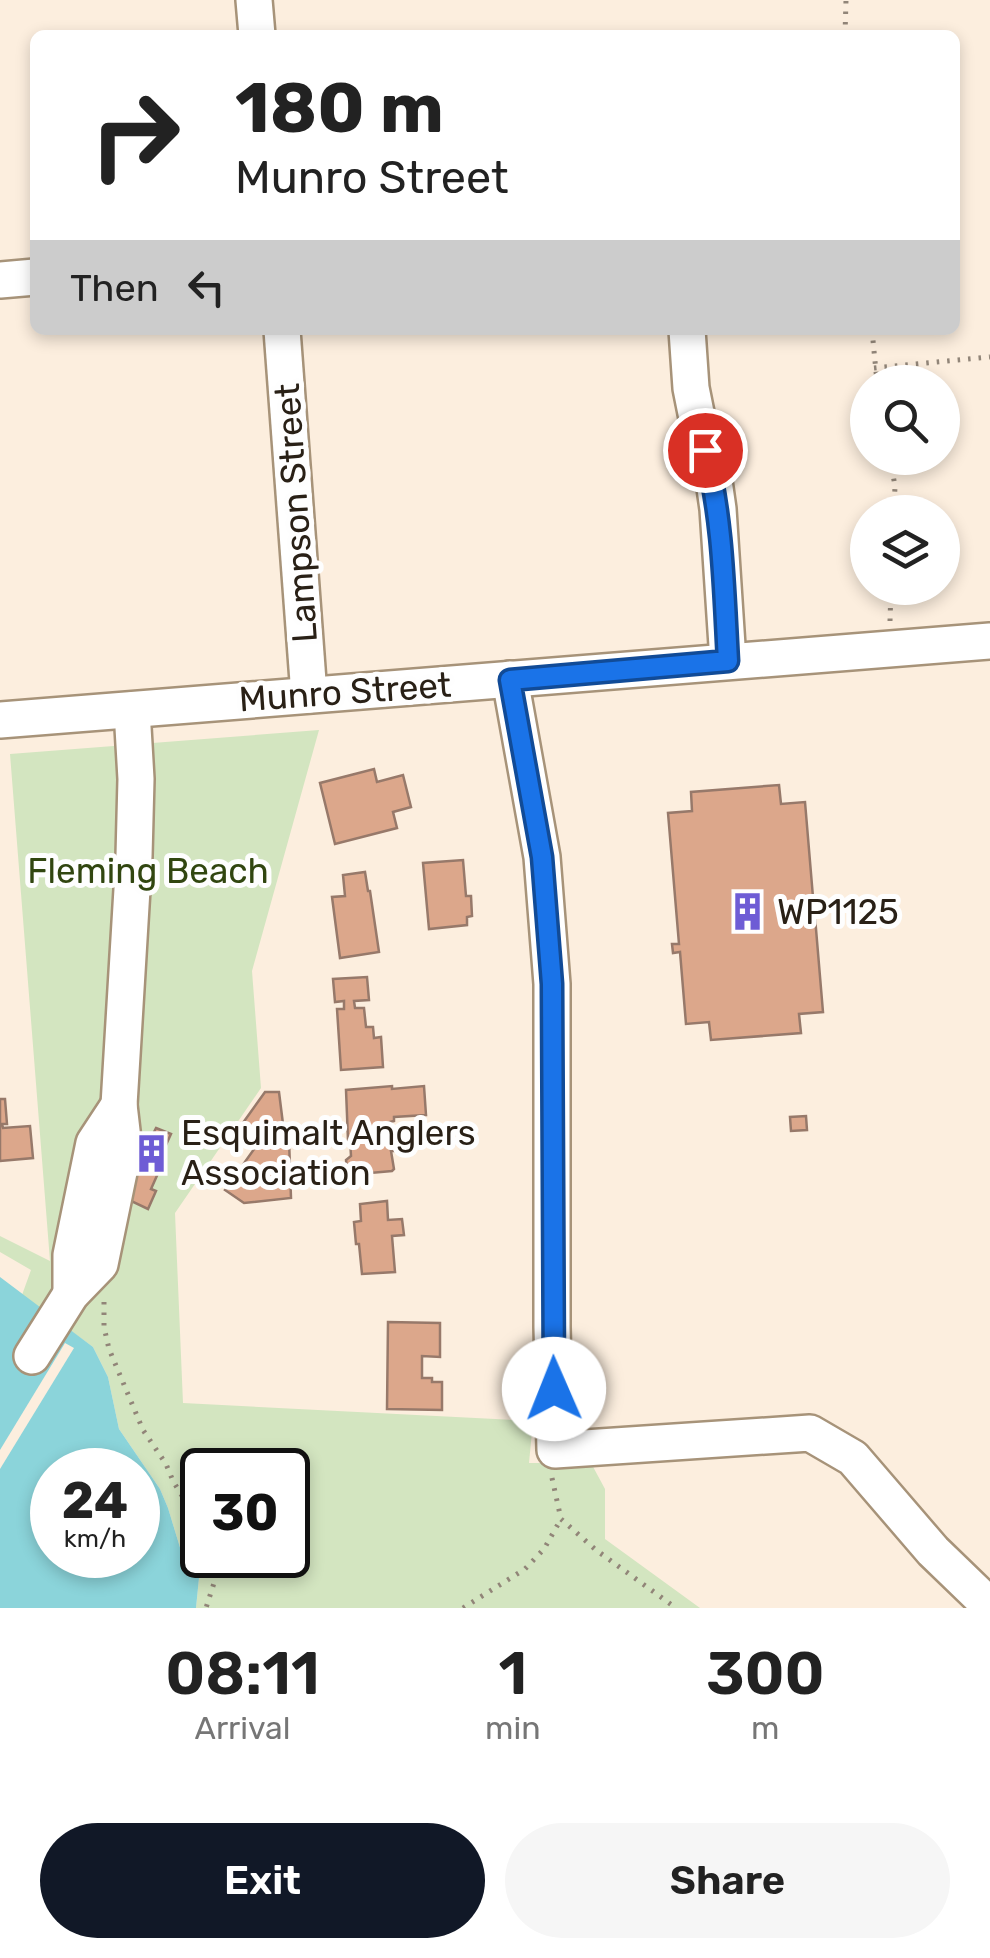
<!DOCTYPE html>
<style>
:root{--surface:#fff;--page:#f6f6f6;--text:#222;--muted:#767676;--accent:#111827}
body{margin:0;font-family:Rubik,sans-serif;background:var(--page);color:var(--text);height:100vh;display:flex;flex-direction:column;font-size:38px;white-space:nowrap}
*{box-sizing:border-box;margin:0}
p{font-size:32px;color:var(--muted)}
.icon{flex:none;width:55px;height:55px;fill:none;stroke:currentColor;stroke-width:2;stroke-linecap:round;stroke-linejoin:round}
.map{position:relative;height:1608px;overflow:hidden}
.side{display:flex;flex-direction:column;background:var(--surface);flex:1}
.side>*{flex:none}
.guide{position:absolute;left:30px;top:30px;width:930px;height:305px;border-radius:15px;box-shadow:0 5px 15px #0003;background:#fff;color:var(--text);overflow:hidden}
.buttons{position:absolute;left:850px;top:365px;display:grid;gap:20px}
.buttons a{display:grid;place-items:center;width:110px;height:110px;border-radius:50%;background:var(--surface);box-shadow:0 5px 15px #0003;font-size:50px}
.speed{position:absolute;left:30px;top:1448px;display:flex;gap:20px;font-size:50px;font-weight:700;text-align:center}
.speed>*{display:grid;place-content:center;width:130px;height:130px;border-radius:50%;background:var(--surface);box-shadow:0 5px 15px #0003;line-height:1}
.speed small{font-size:25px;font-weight:400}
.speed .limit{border:5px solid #111;border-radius:15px;background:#fff;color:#111}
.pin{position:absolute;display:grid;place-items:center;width:85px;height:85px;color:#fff;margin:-42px;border:5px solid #fff;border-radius:50%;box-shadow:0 2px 10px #0007}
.me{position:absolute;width:110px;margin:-55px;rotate:359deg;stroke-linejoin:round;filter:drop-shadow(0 0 8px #0008)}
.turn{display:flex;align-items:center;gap:35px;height:210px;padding:0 40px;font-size:45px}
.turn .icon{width:130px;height:130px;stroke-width:2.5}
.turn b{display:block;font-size:70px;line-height:85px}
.then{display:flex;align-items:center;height:95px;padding:0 40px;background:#0003;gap:20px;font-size:38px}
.eta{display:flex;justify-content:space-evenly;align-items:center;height:170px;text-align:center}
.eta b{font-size:60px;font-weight:600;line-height:70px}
.primary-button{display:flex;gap:20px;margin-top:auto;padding:20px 40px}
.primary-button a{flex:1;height:115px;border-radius:60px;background:var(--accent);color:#fff;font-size:40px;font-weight:600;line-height:115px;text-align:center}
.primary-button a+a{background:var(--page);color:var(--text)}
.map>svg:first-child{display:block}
.green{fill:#d3e5c0;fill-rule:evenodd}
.water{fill:#8bd4da;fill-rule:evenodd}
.pier{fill:#fceede}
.building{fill:#dca78b;stroke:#97796a;stroke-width:2.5}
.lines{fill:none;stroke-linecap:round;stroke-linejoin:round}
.minor-casing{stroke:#a79379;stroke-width:40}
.path{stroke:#918578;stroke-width:5;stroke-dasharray:2.5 8;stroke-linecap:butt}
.minor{stroke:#fff;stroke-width:35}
.route-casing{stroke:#114b97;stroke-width:25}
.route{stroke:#1a73e8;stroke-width:18}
.labels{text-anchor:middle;stroke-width:10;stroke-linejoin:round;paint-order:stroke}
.street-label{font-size:35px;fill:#292016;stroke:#fefefe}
.park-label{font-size:35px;fill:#314610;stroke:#fefefe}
.poi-label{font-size:35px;fill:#292016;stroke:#fefefe;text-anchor:start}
</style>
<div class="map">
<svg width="990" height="1608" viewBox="0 0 990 1608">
<rect width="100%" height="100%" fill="#fceede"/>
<path class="green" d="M319,730L252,971L261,1088L175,1213L183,1403L533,1421L529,1463H591L605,1489V1539L700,1608H196L199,1578L182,1554L168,1508L160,1489L119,1429L108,1377L93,1347L22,1295L31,1270L0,1252V1236L50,1261L10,754ZM202,1470H288V1555H202Z"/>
<path class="water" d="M0,1277L93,1347L108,1377L119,1429L160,1489L168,1508L182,1554L199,1578L196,1608H0ZM52,1470H138V1555H52Z"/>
<polygon class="pier" points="65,1343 74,1348 0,1469 0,1450"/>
<g class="building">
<polygon points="374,769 377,782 403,775 411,807 393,812 397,828 335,844 320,783"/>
<polygon points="779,785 781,804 805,802 813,897 817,897 818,917 815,917 823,1012 799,1014 801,1033 711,1040 709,1022 686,1024 680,952 673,953 672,944 679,944 668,813 692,811 691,792"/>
<polygon points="463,860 466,896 471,896 472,916 467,917 467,925 429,929 423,863"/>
<polygon points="365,872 368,891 370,891 379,952 340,958 332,897 345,896 343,875"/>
<polygon points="367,977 369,1000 354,1001 355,1008 364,1008 366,1027 373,1027 374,1038 381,1037 383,1067 341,1070 337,1009 344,1009 344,1001 335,1002 333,979"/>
<polygon points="392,1086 392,1089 424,1086 426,1115 394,1117 394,1121 390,1122 394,1151 391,1151 394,1169 392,1171 348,1175 346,1160 351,1156 350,1139 348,1140 346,1090"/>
<polygon points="265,1092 279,1092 283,1124 264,1126 255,1139 245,1141 235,1134"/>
<polygon points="0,1099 5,1099 7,1124 2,1124 3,1128 30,1126 33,1158 0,1161"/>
<polygon points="806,1116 807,1130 791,1131 790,1117"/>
<polygon points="156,1128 171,1134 155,1169 159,1171 151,1189 156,1191 148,1209 131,1201 127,1180 148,1135 152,1136"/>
<polygon points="286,1129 287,1140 289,1139 291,1198 244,1203 225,1190 267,1131"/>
<polygon points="387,1201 388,1220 402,1219 404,1235 392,1236 395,1272 362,1274 359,1244 356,1244 354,1222 361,1221 360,1204"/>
<polygon points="388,1322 440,1323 440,1357 422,1356 422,1378 432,1378 432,1382 442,1382 442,1410 387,1409"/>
</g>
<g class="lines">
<defs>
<g id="minor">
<polyline points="254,0 257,35"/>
<polyline points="0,280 35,277"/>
<polyline points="282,330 309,695"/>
<polyline points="687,330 691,388 697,418 714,481 718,509 728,661"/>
<polyline points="510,679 542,857 552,984 552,1327 555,1450 810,1433 853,1458 933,1551 990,1606"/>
<polyline points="0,720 990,641"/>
<polyline points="71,1294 71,1255 94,1143 119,1105"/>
<polyline points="32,1356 71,1294 100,1264 124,1148 119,1105 134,856 136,779 132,710"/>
</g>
</defs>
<use href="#minor" class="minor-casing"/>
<g class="path">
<polyline points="845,35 846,0"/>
<polyline points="872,330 877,382"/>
<polyline points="874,368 990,357"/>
<polyline points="890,458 895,486 894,512"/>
<polyline points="890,621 891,588"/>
<polyline points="818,907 885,903"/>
<polyline points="104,1302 104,1327 109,1349 143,1430 166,1464 173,1481 184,1499 202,1554"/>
<polyline points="552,1478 561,1519 596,1550 676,1608"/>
<polyline points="203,1555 214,1583 206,1608"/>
<polyline points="463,1608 525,1569 544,1549 561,1519"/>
</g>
<use href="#minor" class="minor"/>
</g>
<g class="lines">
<defs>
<path id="route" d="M554,1389L552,984L542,857L510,680L728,661C724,591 723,518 705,450"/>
</defs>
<use href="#route" class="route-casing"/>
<use href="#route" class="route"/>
</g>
<defs>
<symbol id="building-bare" viewBox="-9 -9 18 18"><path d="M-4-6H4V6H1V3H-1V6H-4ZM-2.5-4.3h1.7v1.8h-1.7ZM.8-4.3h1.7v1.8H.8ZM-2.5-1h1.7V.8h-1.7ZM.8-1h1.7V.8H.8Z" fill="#6e5cd5" stroke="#fefefe" stroke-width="2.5" paint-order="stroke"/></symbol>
</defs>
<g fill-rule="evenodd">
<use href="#building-bare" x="720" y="884" width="55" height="55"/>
<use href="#building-bare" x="124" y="1126" width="55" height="55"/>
</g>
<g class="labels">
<g class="street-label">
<text transform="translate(296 513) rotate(-94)" y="12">Lampson Street</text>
<text transform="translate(345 692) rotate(-4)" y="12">Munro Street</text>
</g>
<g class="park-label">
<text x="148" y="883">Fleming Beach</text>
</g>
<g class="poi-label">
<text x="777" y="924">WP1125</text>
<text x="181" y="1145">Esquimalt Anglers<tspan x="181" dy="40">Association</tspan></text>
</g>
</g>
</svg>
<div class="buttons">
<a><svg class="icon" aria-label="search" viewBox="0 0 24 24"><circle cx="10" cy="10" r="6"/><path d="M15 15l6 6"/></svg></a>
<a><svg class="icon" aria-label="layers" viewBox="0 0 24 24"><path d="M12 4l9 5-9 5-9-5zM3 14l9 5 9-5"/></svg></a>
</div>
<div class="speed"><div>24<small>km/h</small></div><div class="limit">30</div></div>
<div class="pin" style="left:705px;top:450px;background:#d93025"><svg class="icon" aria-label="arrive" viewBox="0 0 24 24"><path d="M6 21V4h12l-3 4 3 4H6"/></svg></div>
<svg class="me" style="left:554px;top:1389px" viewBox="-20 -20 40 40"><circle r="19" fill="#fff"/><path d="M0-13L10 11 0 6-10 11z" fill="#1a73e8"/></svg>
<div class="guide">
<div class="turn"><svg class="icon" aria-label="right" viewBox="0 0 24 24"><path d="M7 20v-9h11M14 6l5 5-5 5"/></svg><div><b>180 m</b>Munro Street</div></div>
<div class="then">Then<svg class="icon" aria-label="left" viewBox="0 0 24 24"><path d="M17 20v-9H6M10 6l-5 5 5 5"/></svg></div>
</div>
</div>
<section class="side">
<div class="eta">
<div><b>08:11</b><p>Arrival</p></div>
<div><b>1</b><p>min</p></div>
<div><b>300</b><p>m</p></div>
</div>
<div class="primary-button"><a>Exit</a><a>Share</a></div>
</section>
